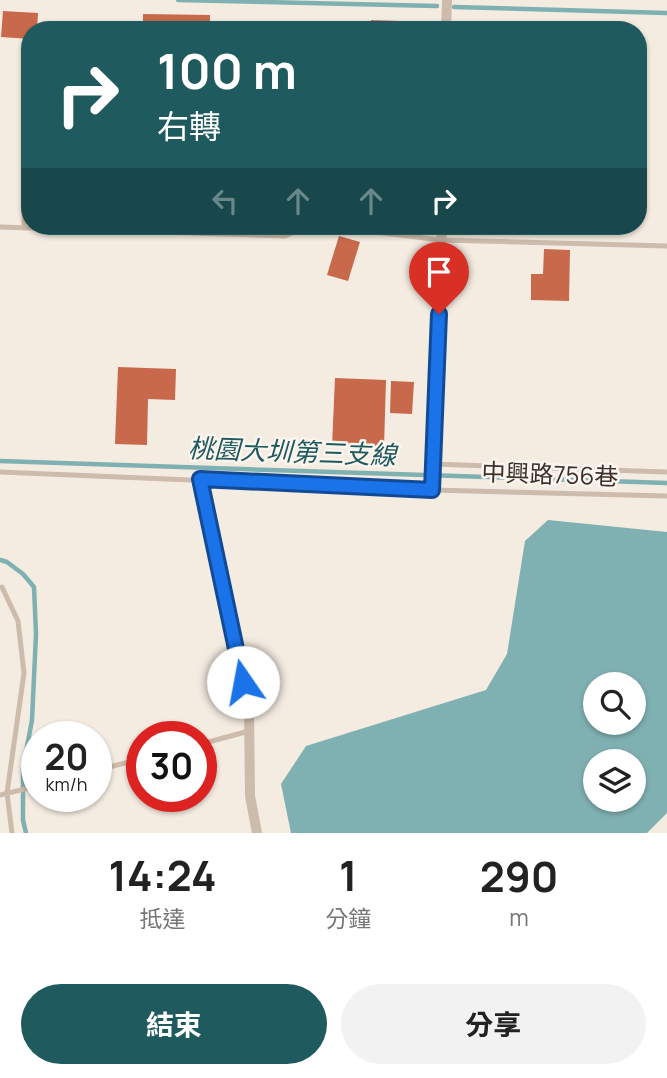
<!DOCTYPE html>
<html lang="zh-TW">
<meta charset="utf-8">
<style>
:root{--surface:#fff;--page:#f2f2f2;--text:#222;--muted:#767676;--accent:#1f5a5e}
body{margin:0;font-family:Manrope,"Noto Sans TC",sans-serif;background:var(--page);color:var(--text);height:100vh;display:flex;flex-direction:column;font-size:26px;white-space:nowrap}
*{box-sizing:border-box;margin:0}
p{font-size:23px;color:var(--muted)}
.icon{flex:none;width:38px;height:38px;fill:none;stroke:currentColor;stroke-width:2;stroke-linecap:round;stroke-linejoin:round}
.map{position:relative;height:833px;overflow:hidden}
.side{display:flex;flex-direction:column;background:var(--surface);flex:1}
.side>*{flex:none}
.top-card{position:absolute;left:21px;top:21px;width:626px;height:214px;border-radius:28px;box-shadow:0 2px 5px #0004;background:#1f5a5e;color:#fff;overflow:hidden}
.tools{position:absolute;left:583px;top:672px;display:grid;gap:14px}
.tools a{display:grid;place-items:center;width:63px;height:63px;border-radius:50%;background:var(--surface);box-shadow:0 2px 5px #0004;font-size:35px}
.speed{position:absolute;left:21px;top:721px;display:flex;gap:14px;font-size:35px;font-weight:700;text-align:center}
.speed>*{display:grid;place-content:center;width:91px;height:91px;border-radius:50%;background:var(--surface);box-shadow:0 2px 5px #0004;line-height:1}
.speed small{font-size:18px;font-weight:400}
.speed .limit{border:10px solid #d22;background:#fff;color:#111}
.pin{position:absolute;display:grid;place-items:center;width:60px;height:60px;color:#fff;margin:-72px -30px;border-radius:50% 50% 50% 0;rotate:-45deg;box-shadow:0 0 7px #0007}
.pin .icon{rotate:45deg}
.me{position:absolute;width:77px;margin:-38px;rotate:348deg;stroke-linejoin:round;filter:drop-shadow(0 0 5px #0008)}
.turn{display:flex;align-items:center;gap:24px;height:147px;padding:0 21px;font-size:32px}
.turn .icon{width:91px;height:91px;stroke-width:2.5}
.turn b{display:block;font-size:49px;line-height:60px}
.lanes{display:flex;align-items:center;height:66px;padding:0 21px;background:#0003;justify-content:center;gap:35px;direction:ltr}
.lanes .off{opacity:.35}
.eta{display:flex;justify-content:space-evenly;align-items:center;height:119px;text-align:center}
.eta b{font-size:42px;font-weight:700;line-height:49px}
.action{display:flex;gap:14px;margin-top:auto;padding:14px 21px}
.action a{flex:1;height:80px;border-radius:42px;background:var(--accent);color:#fff;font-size:28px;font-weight:700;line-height:80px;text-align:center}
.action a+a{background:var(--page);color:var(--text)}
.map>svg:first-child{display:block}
.water{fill:#7fb0b2;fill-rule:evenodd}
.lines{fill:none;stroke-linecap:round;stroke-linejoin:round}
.stream{stroke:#7fb0b2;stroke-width:4.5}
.building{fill:#c8694b}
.service{stroke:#cdbbac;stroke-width:5}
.minor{stroke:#cdbbac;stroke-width:10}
.route-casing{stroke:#114b97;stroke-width:18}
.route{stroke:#1a73e8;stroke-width:12}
.labels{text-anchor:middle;stroke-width:5;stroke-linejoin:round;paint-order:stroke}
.street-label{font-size:24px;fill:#3b302b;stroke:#fbf5ee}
.water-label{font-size:26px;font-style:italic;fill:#1f5a5e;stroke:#fbf5ee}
</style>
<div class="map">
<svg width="667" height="833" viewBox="0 0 667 833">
<rect width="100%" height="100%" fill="#f4ebe1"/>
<path class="water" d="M548,520L667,532V813L647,833H291L281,784L306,746L486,690L507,654L525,541ZM595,684H634V723H595ZM595,761H634V800H595Z"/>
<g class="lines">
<g class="stream">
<polyline points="178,0 437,6"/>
<polyline points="454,7 667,13"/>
<polyline points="0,461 667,483"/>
<polyline points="0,560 7,562 23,574 34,587 36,634 32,720 23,768 23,820 26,833"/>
</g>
</g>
<g class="building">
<polygon points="3,11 38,13 37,30 30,30 30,39 1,37"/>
<polygon points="143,14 210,15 210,30 143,30"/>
<polygon points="371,20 400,21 400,30 371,30"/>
<polygon points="30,92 30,126 25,126 23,93"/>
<polygon points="339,236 360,242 348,281 327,275"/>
<polygon points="544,249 570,250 569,301 531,300 531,274 543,274"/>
<polygon points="118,367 176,369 175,400 148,399 147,445 115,444"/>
<polygon points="335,378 386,380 384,447 332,446"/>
<polygon points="391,381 414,382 412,414 390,413"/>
</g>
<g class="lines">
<g class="service">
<polyline points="326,226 441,240 667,246"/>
<polyline points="0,227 285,236 309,226"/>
<polyline points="24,228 24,152 30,144"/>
<polyline points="433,464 667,472"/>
<polyline points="0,472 432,490 667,496"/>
<polyline points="2,587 18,621 24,673 7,793 12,833"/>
<polyline points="201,744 249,731"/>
<polyline points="96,770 142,759"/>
<polyline points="0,795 37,786"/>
</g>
<g class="minor">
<polyline points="446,30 447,0"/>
<polyline points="200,479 249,708 250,796 257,833"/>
<polyline points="432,490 442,226"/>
</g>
</g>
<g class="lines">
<defs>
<polyline id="route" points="243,682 200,479 432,490 439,314"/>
</defs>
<use href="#route" class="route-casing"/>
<use href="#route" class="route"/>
</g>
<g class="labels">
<g class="street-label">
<text transform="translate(550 475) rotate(2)" y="8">中興路756巷</text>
</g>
<g class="water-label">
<text transform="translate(292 452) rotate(2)" y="9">桃園大圳第三支線</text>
</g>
</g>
</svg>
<div class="tools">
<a><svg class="icon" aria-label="search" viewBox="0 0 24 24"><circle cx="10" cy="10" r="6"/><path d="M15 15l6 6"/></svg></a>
<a><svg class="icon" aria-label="layers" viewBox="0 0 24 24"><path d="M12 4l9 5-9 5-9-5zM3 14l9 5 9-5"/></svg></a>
</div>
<div class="speed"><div>20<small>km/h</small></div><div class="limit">30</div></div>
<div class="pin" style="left:439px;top:314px;background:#d93025"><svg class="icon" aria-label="arrive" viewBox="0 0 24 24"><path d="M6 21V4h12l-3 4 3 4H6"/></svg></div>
<svg class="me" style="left:243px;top:682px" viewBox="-20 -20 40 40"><circle r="19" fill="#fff"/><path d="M0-13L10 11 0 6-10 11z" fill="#1a73e8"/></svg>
<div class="top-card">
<div class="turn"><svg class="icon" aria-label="right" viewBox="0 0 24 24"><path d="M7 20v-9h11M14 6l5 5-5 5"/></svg><div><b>100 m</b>右轉</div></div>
<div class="lanes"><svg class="icon off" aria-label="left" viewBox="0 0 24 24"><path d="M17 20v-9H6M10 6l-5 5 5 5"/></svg><svg class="icon off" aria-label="ahead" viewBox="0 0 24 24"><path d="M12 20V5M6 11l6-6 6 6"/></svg><svg class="icon off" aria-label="ahead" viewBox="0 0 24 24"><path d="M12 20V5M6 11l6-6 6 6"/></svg><svg class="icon" aria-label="right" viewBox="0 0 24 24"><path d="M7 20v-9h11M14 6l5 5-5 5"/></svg></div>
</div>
</div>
<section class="side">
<div class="eta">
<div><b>14:24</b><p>抵達</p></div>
<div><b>1</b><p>分鐘</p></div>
<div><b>290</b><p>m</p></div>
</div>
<div class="action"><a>結束</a><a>分享</a></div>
</section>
